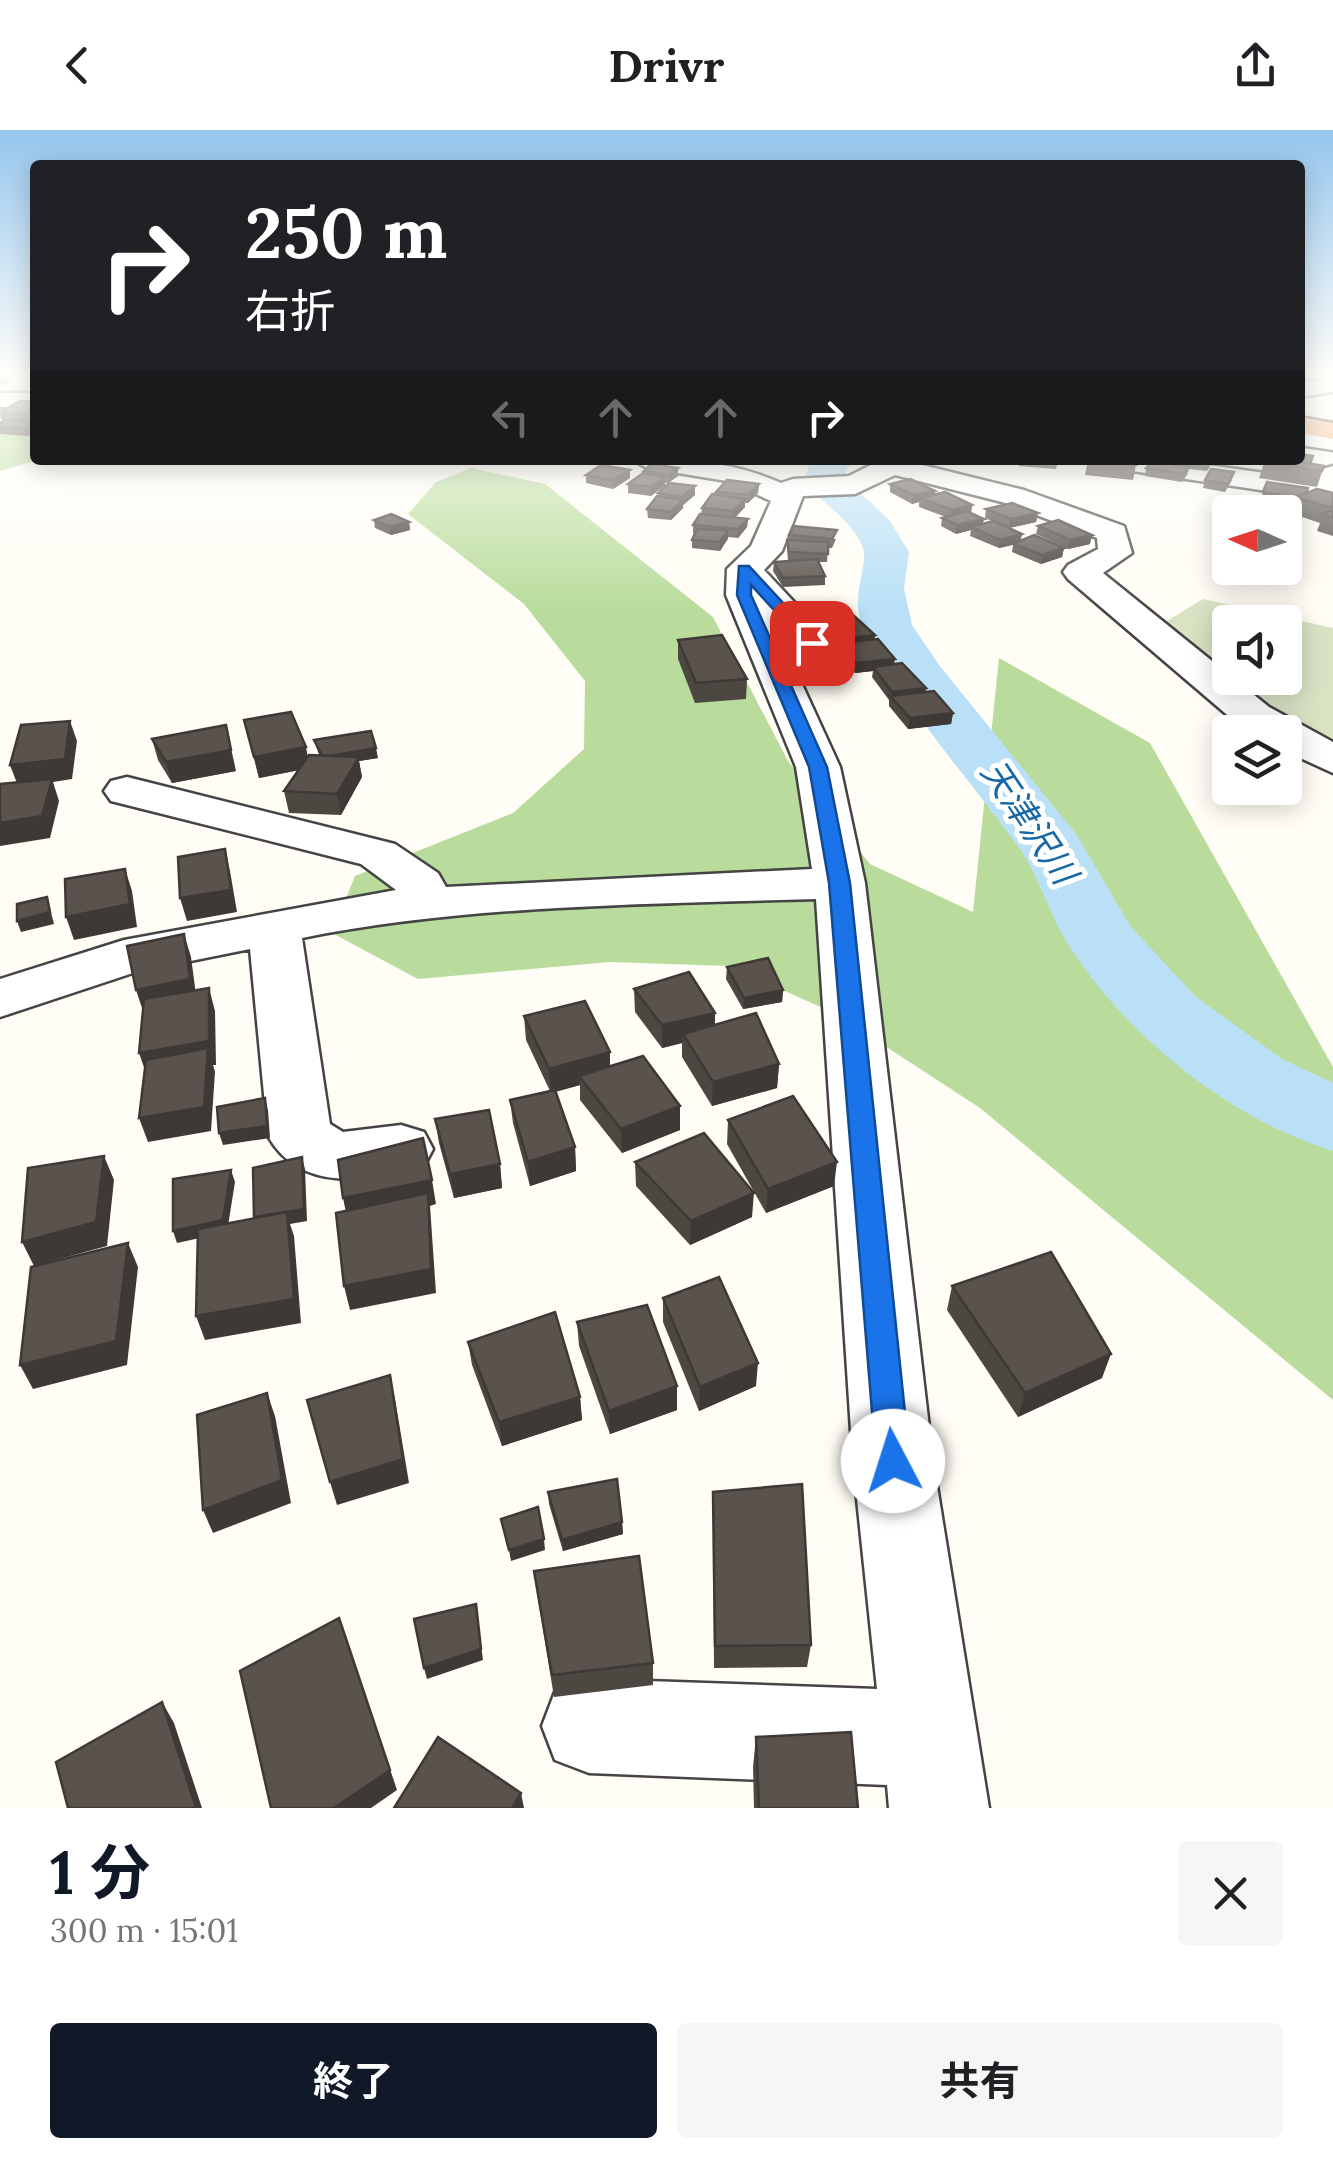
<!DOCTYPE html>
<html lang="ja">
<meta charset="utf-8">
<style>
:root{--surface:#fff;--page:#f6f6f6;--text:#202124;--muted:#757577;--accent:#111827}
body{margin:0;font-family:Lora,"Noto Sans JP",serif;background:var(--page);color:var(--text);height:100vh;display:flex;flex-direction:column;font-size:38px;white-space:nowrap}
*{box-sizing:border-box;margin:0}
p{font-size:32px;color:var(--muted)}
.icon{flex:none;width:55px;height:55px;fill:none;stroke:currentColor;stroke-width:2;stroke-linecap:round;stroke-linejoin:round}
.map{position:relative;height:1678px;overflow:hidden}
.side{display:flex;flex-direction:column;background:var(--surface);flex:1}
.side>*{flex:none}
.guide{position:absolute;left:30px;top:30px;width:1275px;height:305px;border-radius:10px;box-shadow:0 5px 25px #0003;background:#202124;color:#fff;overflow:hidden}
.needle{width:65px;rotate:273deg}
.buttons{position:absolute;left:1212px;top:365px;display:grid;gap:20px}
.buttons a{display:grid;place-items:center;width:90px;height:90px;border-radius:10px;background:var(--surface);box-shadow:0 5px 25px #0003;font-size:50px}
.pin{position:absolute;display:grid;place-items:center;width:85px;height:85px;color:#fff;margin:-42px;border-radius:20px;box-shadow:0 5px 15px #0006}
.me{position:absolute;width:110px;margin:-55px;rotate:355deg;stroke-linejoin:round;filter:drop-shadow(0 0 8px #0008)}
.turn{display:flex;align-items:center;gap:35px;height:210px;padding:0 50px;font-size:45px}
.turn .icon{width:130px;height:130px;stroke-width:2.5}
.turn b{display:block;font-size:70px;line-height:85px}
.lanes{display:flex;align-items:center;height:95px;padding:0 50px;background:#0003;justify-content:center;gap:50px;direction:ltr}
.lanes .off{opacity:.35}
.round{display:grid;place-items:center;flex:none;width:105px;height:105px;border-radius:10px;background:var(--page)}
.overview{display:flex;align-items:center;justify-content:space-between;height:170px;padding:0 50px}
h1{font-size:60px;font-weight:700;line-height:75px;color:var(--accent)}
.action{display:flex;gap:20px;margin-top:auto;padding:20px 50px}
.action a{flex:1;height:115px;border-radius:10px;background:var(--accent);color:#fff;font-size:40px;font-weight:700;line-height:115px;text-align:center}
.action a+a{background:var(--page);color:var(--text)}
header{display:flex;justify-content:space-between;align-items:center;height:130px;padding:0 50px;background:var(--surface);font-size:45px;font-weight:700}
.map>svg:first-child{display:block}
.forest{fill:#b9dc9c}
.cemetery{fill:#d9e3c4;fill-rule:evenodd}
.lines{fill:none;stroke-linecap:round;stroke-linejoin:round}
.river{fill:#b9e0f7;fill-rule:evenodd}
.minor-casing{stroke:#444;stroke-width:5}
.highway-casing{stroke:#222;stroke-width:5}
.minor{fill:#fff;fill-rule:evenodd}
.highway{fill:#f5a25d;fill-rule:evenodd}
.wall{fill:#4d4742}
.shaded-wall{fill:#3f3936}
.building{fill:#5a524d;stroke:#3f3936;stroke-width:2.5}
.route{fill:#1a73e8;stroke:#114b97;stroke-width:2.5}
.labels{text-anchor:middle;stroke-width:10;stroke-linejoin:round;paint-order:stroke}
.water-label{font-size:35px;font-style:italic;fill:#1768a6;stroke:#fff}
</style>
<header><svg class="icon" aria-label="back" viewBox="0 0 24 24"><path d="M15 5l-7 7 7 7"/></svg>Drivr<svg class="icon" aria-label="share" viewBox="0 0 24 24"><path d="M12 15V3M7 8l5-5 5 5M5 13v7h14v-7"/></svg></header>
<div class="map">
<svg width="1333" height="1678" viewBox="0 0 1333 1678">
<rect width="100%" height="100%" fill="#fffdf5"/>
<g class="forest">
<polygon points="0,298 35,301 35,331 0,341"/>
<polygon points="471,338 545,354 713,487 788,631 870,734 973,782 999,528 1150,613 1333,937 1333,1270 980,978 836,884 729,836 610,832 418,849 332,803 355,746 513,683 584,619 585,551 524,474 408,384 436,352"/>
</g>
<path class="cemetery" d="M1203,469L1333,498V619L1270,587L1157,497ZM1230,492H1285V548H1230Z"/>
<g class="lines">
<path class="river" d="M811,330H852L844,347L890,391L909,422L904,459L912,495L939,535L1076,704L1131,797L1196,867L1282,929L1333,953V1021C1230,990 1121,902 1065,809C1047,779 1038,743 1017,715C966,645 904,577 864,499C848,468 869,438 863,418C854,391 820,373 804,350Z"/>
<defs>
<g id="minor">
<polygon points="1333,248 1333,262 1300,267 1300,253"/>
<polygon points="0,263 35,263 35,279 0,277"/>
<polygon points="1300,299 1333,304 1333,320 1300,315"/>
<path d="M633,330C690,330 728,330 781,353L793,349L849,346L881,330H916L914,333L1024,360L1124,396L1132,423L1103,443L1269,577L1333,612V643L1285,621V602H1253L1239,595L1068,449L1063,442L1068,435L1098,419L1097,408L1002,372L895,345L855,364L803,366L782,421L764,440L855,537L849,545C815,554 795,516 774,493L840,637L865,753L933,1331L989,1678H889L887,1655L589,1643L555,1630L542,1596L555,1562L589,1549L877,1559L853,1331L816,769C648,774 466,775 302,808L330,994L343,1002L401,995L424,1002L433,1019L424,1036C370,1052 300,1063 268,1006L250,819L136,842L0,887V849L124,810L396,760L361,734L111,671L104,661L111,651L127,647L395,714L438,743L446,757L812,739L796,637L726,465L727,439L751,416L771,371L727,351L647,338Z"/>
<polygon points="1098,330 1172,330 1314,350 1323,339 1333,336 1333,364 1321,369 1112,338"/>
</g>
<polygon id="highway" points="1300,287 1333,293 1333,309 1300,303"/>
</defs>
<use href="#minor" class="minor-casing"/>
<use href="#highway" class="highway-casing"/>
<use href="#minor" class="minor"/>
<use href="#highway" class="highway"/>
</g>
<g class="wall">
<polygon points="35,272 30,291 12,290 35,292 35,303 27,306 0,304 0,293 6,290 1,290 0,282"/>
<polygon points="923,330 957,330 954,334"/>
<polygon points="1019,330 1058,330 1056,339 1019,336"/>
<polygon points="1088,330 1137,330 1133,350 1085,345"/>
<polygon points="1155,330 1172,330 1169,334 1175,335 1176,330 1214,330 1207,341 1189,339 1187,345 1182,352 1145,346 1146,338"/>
<polygon points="1265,330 1311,334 1324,336 1317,357 1259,348"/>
<polygon points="678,338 678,346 668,353 665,353 665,355 651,366 628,363 628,354 644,343 644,341"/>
<polygon points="586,345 630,348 613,359 586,353"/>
<polygon points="1205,350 1232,350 1225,362 1203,358"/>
<polygon points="759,354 758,363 748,373 745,373 745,377 735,388 748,389 747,397 738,408 728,407 720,421 692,418 692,410 695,403 693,403 693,395 701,384 702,378 716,365 716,362"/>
<polygon points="890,354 935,361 935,365 972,375 971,383 983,394 1022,404 1020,411 1064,418 1062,427 1041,434 1012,422 1013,415 999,418 970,406 971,400 956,404 941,396 942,388 946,387 919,377 919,372 912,374 890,362"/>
<polygon points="695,356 695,365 683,375 683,378 671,390 648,388 647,379 658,367 658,363"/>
<polygon points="1263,362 1333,363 1333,406 1317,401 1320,393 1290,383 1292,376 1260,371"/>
<polygon points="986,379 1038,383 1036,392 1009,398 985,388"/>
<polygon points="374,390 409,392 410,400 391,405 375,398"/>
<polygon points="1038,396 1090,414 1068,419 1036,404"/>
<polygon points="789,405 836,409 832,418 828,418 827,432 818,432 825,446 825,455 783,457 773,441 774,432 788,431 787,418"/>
<polygon points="819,491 875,509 894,534 953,583 951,594 908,599 889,576 889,570 872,547 873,541 855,543 841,522 842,519 836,519 818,501"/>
<polygon points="678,510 747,549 746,569 695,573 678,529"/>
<polygon points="244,590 308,627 319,625 314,610 378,628 359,631 362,647 341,685 289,683 284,661 299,640 259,648"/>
<polygon points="152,609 236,641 172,653 158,630"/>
<polygon points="727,837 783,860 782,872 743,879 726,849"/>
<polygon points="634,859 715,883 715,895 779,934 777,958 712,976 682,927 682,913 662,918 635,882"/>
<polygon points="524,886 610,936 680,1000 622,1023 580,970 580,955 555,962 575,1017 576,1041 530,1056 513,993 510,970 550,961 526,910"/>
<polygon points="435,989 500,1034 502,1058 454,1068 439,1013"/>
<polygon points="728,990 834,1056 766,1083 727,1014"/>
<polygon points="635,1032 752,1087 690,1115 636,1056"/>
<polygon points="952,1156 1102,1248 1018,1287 947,1180"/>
<polygon points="663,1168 756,1256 699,1281 663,1192"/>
<polygon points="577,1192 677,1256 677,1280 610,1304 579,1216"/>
<polygon points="468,1212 580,1267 582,1290 502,1316 472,1235"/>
<polygon points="548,1362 622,1392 623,1404 563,1421 549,1374"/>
<polygon points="713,1362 811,1515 807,1537 714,1538"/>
<polygon points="537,1463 653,1533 653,1555 554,1567"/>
<polygon points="756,1607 858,1678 754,1678 753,1637"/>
</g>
<g class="shaded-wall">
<polygon points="0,245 19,245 0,256"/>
<polygon points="35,280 35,289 30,291 28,284"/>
<polygon points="35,294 35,303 27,306 25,298"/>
<polygon points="678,338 678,346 668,353 668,345"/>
<polygon points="630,340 630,348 613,359 613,350"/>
<polygon points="665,347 665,355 651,366 651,357"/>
<polygon points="759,354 758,363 748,373 748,365"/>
<polygon points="695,356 695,365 683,375 683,378 671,390 671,382 682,370 682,367"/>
<polygon points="935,361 934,369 920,368 919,372 912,374 913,365"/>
<polygon points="745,369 745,377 733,389 733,381"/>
<polygon points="972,375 971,383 951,389 952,380"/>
<polygon points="1038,383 1036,392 1009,398 1011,389"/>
<polygon points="748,389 747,397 738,408 738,399"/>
<polygon points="984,389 982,398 971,397 971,400 956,404 957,395"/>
<polygon points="409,392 410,400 391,405 390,397"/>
<polygon points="728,400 728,409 720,421 720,412"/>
<polygon points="1022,404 1020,413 999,418 1000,410"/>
<polygon points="1092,405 1090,414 1068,419 1070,410"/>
<polygon points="1064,418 1062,427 1041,434 1042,425"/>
<polygon points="875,505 874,514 842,513 842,519 836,519 837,510"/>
<polygon points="895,529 893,539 873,537 873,541 855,543 856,533"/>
<polygon points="926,558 925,568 891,567 892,562"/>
<polygon points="953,583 951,594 908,599 910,588"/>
<polygon points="70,591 77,611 72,649 53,652 59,671 50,708 0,716 0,693 18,656 10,635"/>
<polygon points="226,595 236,641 172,653 166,632"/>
<polygon points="306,617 310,638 259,648 254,627"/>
<polygon points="376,618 378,628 359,631 362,647 341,685 337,664 323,627"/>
<polygon points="225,719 230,741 237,782 187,791 180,768"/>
<polygon points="125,739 132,761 137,797 74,810 66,787"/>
<polygon points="47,767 54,794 21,802 17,791"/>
<polygon points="184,804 191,827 197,872 144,884 136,860"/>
<polygon points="209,858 215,881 216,935 213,935 215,942 211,1001 148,1012 139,988 147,946 139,923"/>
<polygon points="783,860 782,872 743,879 744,868"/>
<polygon points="715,883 714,906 683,904 682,913 662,918 662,895"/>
<polygon points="610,922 610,946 579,946 580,955 551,963 549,939"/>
<polygon points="779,934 777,958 712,976 713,952"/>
<polygon points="265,968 268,980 270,1008 223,1015 219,1003"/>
<polygon points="680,976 680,1000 622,1023 621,999"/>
<polygon points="575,1017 576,1041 530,1056 528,1032"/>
<polygon points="104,1026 114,1050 107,1116 34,1136 22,1112"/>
<polygon points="302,1027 305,1039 307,1091 290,1094 294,1106 301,1193 205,1210 196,1186 257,1099"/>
<polygon points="837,1032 834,1056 766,1083 768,1059"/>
<polygon points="500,1034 502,1058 454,1068 450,1044"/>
<polygon points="231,1040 235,1052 227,1102 177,1113 173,1101"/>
<polygon points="432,1050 436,1074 430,1076 436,1163 350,1180 344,1156 348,1092 343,1068"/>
<polygon points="754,1063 752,1087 690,1115 691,1091"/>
<polygon points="128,1113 138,1137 127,1235 33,1259 20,1235"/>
<polygon points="1111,1224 1102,1248 1018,1287 1025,1263"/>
<polygon points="758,1233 756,1256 699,1281 700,1257"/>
<polygon points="390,1245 395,1269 409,1353 337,1375 330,1352"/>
<polygon points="677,1256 677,1280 610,1304 609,1281"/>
<polygon points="267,1263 275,1286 291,1373 213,1403 203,1380"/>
<polygon points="580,1267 582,1290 502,1316 499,1292"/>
<polygon points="622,1392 623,1404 563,1421 562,1410"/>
<polygon points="544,1409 545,1420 511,1431 509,1420"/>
<polygon points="476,1474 483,1530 427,1549 424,1538"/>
<polygon points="347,1510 397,1660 371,1678 334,1678"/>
<polygon points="162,1572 174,1593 202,1678 196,1678"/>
<polygon points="521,1663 524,1678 512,1678"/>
</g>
<g class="building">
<polygon points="20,271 35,272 35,280 28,284 0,282"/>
<polygon points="6,290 35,292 35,294 25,298 0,297 0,293"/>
<polygon points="1300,324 1313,326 1310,334 1302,332 1304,326 1300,326"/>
<polygon points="1300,326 1304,326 1301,332 1324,336 1322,341 1264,332 1265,330 1300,330"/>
<polygon points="1091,330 1137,330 1136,335"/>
<polygon points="1186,330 1211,330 1209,333"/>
<polygon points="1152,331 1189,337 1184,344 1146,338"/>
<polygon points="651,334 678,338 668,345 644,341"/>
<polygon points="601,335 630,340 613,350 586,345"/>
<polygon points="1211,339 1234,342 1228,354 1205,350"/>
<polygon points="643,343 665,347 651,357 628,354"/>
<polygon points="910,349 935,361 913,365 890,354"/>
<polygon points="727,350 759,354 748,365 716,362"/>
<polygon points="1267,352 1308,358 1306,363 1295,367 1299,368 1263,362"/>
<polygon points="669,353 695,356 682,367 658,363"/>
<polygon points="1317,359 1333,363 1333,378 1295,367"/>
<polygon points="945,362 972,375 952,380 920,368"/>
<polygon points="712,364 745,369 733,381 702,378"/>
<polygon points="657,366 683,370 671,382 647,379"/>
<polygon points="1012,373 1038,383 1011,389 986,379"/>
<polygon points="1333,380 1333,388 1322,384"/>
<polygon points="966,381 984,389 957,395 942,388"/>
<polygon points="391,384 409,392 390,397 374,390"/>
<polygon points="700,384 748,389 738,399 693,395"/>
<polygon points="1058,390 1092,405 1070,410 1038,396"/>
<polygon points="993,391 1022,404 1000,410 971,397"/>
<polygon points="793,396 837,400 832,409 789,405"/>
<polygon points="697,399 728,400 720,412 692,410"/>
<polygon points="1034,405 1064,418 1042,425 1013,414"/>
<polygon points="787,410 828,412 828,424 789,422"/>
<polygon points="817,429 825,446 783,448 774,432"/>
<polygon points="853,485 875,505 837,510 819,491"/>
<polygon points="722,505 747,549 696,553 678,510"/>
<polygon points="878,509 895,529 856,533 842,513"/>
<polygon points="902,533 926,558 892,562 873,537"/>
<polygon points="934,561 953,583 910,588 890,566"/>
<polygon points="291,582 306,617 254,627 244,590"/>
<polygon points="70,591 65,629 10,635 21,595"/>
<polygon points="226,595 231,620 166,632 152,609"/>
<polygon points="371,601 376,618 330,626 322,625 314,610"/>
<polygon points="309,625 359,627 337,664 284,661"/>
<polygon points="52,649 42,686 0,693 0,654"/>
<polygon points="225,719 231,760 180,768 178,727"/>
<polygon points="125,739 130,774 66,787 65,749"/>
<polygon points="47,767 50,782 17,791 17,774"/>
<polygon points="184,804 190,849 136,860 127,816"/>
<polygon points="768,828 783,860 744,868 727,837"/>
<polygon points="689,842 715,883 662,895 634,859"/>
<polygon points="209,858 209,911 139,923 144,869"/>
<polygon points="585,871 610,922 549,939 524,886"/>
<polygon points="756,883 779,934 713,952 683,904"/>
<polygon points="208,918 204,977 139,988 146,930"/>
<polygon points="643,926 680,976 621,999 579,946"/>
<polygon points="555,960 575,1017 528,1032 510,970"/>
<polygon points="793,966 837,1032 768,1059 728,990"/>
<polygon points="265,968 267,996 219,1003 217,977"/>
<polygon points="489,980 500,1034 450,1044 435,989"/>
<polygon points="704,1003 754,1063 691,1091 635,1032"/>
<polygon points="423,1008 432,1050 343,1068 338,1030"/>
<polygon points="104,1026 96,1092 22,1112 28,1038"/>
<polygon points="302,1027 304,1079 254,1087 253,1038"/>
<polygon points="231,1040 223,1090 173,1101 173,1049"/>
<polygon points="428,1063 431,1139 344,1156 336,1083"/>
<polygon points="287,1082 294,1169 196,1186 198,1099"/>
<polygon points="128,1113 116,1211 20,1235 31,1137"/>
<polygon points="1051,1122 1111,1224 1025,1263 952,1156"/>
<polygon points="719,1147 758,1233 700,1257 663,1168"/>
<polygon points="647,1175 677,1256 609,1281 577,1192"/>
<polygon points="555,1182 580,1267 499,1292 468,1212"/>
<polygon points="390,1245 403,1329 330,1352 307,1270"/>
<polygon points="267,1263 282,1350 203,1380 197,1285"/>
<polygon points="617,1349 622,1392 562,1410 548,1362"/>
<polygon points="802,1354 811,1515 715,1516 713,1362"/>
<polygon points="538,1377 544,1409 509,1420 501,1389"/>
<polygon points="639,1426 653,1533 552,1545 534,1441"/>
<polygon points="476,1474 481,1519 424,1538 414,1489"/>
<polygon points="339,1488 390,1640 334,1678 271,1678 240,1541"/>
<polygon points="162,1572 196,1678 68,1678 56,1632"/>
<polygon points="851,1602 858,1678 759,1678 756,1607"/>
<polygon points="438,1607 521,1663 512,1678 394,1678"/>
</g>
<linearGradient id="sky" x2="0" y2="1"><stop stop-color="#95c6ee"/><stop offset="0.51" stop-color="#fffefa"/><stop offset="1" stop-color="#fffefa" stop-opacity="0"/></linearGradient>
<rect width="1333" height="480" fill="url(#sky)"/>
<polygon class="route" points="739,436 749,436 820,513 807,516 751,455 751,465 827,637 850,753 910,1331 905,1342 893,1347 881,1342 876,1331 829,753 809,637 737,465"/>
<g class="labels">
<g class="water-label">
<text transform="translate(1029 692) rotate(56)" y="12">天津沢川</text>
</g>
</g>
</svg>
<div class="buttons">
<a><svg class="needle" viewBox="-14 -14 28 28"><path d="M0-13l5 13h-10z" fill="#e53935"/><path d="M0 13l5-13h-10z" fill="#757577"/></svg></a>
<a><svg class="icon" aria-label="sound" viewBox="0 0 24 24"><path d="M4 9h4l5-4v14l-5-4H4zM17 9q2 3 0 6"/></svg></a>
<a><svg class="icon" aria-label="layers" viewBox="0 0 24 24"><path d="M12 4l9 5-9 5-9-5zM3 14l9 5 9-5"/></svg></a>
</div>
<div class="pin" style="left:812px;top:513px;background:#d93025"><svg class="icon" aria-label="arrive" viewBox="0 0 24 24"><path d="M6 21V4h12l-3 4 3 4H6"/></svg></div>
<svg class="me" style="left:893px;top:1331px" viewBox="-20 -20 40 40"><circle r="19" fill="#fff"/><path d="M0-13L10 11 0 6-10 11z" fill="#1a73e8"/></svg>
<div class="guide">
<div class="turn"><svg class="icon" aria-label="right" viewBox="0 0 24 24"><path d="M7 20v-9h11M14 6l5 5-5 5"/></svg><div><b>250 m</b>右折</div></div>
<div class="lanes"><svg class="icon off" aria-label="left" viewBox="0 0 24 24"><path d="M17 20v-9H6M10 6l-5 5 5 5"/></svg><svg class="icon off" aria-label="ahead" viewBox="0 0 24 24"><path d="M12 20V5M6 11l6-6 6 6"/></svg><svg class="icon off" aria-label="ahead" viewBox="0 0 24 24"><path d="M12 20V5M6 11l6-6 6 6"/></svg><svg class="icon" aria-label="right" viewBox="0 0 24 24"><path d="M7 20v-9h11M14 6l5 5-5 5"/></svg></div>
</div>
</div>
<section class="side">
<div class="overview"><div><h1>1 分</h1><p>300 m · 15:01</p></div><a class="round"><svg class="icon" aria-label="close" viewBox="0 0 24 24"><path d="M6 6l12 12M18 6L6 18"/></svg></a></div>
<div class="action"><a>終了</a><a>共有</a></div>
</section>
